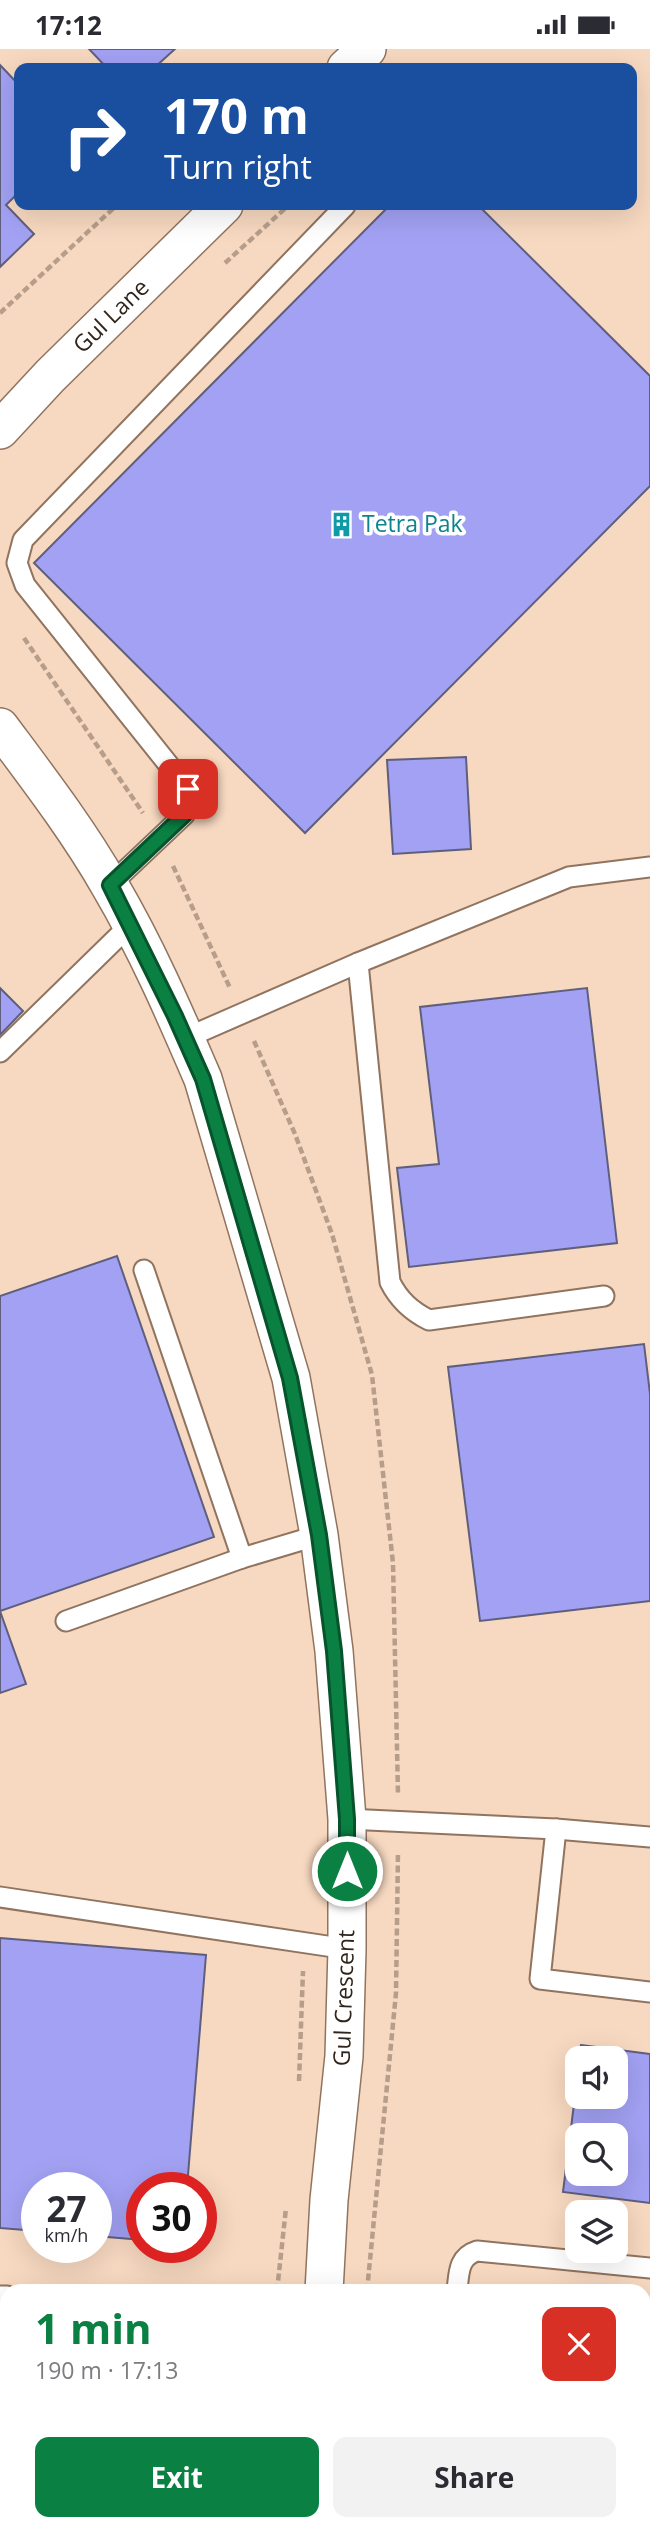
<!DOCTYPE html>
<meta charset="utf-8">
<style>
:root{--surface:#fff;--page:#f2f2f3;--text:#2b2b33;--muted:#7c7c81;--accent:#0b8043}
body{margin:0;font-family:"Open Sans",sans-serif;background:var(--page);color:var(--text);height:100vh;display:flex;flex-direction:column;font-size:26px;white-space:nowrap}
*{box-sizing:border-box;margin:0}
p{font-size:23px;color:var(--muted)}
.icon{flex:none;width:38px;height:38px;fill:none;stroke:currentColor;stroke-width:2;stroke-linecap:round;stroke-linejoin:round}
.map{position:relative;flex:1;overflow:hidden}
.panel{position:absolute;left:0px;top:2235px;width:651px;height:247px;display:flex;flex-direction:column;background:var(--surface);border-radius:21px 21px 0 0;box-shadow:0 7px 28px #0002}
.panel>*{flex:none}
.banner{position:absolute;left:14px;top:14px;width:623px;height:147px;border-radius:14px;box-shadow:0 7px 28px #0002;background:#1a4fa0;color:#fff;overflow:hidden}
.tools{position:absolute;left:565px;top:1997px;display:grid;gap:14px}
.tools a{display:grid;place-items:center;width:63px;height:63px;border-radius:14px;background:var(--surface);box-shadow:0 7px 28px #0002;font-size:35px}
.speed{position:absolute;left:21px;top:2123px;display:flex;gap:14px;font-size:35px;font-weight:700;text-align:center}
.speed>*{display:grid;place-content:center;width:91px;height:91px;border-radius:50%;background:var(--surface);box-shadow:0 7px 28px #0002;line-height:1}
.speed small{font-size:18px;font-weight:400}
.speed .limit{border:10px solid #d22;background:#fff;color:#111}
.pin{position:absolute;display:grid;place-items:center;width:60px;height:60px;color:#fff;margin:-30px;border-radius:14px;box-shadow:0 4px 10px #0006}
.me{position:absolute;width:77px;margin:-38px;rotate:0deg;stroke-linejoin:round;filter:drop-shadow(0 0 5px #0008)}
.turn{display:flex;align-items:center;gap:24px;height:147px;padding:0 35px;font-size:32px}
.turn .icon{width:91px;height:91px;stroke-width:2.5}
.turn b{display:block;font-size:49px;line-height:60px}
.round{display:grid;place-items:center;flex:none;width:74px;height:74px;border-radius:14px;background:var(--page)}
.headline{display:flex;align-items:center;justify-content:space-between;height:119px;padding:0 35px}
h1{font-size:42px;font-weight:700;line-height:52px;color:var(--accent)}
.primary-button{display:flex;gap:14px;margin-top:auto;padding:14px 35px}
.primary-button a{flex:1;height:80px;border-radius:14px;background:var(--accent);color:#fff;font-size:28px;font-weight:700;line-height:80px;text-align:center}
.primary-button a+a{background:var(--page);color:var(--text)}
.status{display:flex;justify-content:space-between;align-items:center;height:49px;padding:0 35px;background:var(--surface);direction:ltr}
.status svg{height:19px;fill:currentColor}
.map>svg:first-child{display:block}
.building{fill:#a2a1f3;stroke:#5f5f7d;stroke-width:2;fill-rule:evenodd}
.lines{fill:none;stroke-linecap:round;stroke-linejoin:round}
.service-casing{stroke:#90745f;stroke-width:23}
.minor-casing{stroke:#90745f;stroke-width:40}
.path{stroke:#b69e8b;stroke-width:4.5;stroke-dasharray:7 3.5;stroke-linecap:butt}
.service{stroke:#fff;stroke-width:19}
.minor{stroke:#fff;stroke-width:37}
.route-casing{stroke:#07532c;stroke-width:18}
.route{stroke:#0b8043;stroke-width:12}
.labels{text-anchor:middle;stroke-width:7;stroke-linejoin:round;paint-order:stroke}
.street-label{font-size:23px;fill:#30251c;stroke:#fff}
.culture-label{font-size:23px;fill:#0d838f;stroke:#fff;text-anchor:start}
</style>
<div class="status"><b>17:12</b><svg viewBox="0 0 49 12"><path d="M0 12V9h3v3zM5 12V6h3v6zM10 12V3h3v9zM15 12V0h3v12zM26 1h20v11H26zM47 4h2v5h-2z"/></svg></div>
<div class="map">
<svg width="650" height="2481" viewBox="0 0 650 2481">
<rect width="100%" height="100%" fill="#f7d8c0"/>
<g class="building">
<polygon points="89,0 175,0 154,19 107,19"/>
<polygon points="0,16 19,36 19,143 6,156 34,185 0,218"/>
<polygon points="390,156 478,156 650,327 650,437 305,784 34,514"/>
<polygon points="466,708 471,800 393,805 387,711"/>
<polygon points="0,939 23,962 0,986"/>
<polygon points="587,939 617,1194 409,1218 397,1119 439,1115 420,958"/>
<polygon points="117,1207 214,1488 0,1562 26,1635 0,1644 0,1247"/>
<polygon points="644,1295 650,1345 650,1552 480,1572 448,1318"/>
<polygon points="0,1889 206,1906 187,2138 142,2138 142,2191 96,2187 96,2138 37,2138 37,2182 0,2179"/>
<path d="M581,1996L650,2005V2154L563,2143L578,2023V2048H616V2009H579ZM578,2086H616V2124H578Z"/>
<polygon points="644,2274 650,2275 650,2481 459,2481 460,2474 644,2474"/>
<polygon points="0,2282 7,2283 7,2474 149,2474 148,2481 0,2481"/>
</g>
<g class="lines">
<defs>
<g id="service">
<polyline points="110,836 184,766 190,753 188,740 25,536 17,514 23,491 345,157"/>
<path d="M358,914L390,1233C399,1251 411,1262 429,1271L604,1247"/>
<polyline points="186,989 358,914 569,828 650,818"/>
<polyline points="0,1003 131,875"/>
<polyline points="144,1221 242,1509"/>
<polyline points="66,1572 242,1509 319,1486"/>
<polyline points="347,1770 556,1780 650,1788"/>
<polyline points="556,1780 540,1930 650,1943"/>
<polyline points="0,1848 347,1900"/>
<path d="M457,2242C459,2224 458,2208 477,2202L650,2219"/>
<polyline points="0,2247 7,2247"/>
<polyline points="180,2481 181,2474"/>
<polyline points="437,2481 438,2474"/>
</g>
<g id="minor">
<polyline points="346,19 367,0"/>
<polyline points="0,381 50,327 224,156"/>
<path d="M0,678C38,729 78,781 110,837C146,898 175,965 203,1030L291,1329L319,1486L334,1602L347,1770V1900L344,2007L329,2151L324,2242"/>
<polyline points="302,2481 303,2474"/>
</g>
</defs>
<use href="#service" class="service-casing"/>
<use href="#minor" class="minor-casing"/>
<g class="path">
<polyline points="225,214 289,156"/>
<polyline points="0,264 117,156"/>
<polyline points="24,589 143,764"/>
<polyline points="173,817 230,939"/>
<polyline points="254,992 295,1085 332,1185 372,1326 393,1514 398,1745"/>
<polyline points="299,2032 303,1922"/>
<polyline points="277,2242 286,2159"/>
<polyline points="367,2242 396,1944 398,1803"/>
<polyline points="249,2481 250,2474"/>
<polyline points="347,2481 348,2474"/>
</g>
<use href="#service" class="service"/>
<use href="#minor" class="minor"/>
</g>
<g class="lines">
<defs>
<polyline id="route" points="188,740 190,753 184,766 110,836 175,967 203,1030 290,1329 319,1486 334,1602 347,1770 347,1822"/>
</defs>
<use href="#route" class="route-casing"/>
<use href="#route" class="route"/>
</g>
<defs>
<symbol id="building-bare" viewBox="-9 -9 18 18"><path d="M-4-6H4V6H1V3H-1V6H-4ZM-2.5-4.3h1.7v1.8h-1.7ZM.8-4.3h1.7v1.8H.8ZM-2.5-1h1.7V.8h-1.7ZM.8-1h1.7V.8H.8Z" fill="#0f9aa8" stroke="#fff" stroke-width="2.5" paint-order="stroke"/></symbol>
</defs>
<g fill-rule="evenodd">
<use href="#building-bare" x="324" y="458" width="35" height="35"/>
</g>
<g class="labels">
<g class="street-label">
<text transform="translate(111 267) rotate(-44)" y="8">Gul Lane</text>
<text transform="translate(344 1949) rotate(-88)" y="8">Gul Crescent</text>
</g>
<g class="culture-label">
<text x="362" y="483">Tetra Pak</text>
</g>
</g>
</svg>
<div class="tools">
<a><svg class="icon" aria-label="sound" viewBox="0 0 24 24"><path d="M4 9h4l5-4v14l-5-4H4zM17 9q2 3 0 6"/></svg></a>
<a><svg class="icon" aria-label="search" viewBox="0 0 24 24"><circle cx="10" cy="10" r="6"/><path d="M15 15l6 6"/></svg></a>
<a><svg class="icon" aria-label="layers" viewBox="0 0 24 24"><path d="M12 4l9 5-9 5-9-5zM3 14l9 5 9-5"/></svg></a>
</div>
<div class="speed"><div>27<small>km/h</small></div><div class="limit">30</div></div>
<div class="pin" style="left:188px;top:740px;background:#d93025"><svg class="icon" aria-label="arrive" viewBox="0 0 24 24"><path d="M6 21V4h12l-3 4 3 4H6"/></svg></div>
<svg class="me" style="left:347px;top:1822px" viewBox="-20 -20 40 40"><circle r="17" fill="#0b8043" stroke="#fff" stroke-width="3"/><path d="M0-11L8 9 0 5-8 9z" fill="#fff"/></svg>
<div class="banner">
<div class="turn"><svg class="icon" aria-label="right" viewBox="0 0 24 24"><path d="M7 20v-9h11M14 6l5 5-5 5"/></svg><div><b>170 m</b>Turn right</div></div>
</div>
<section class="panel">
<div class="headline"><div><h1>1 min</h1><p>190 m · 17:13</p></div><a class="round" style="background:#d93025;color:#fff"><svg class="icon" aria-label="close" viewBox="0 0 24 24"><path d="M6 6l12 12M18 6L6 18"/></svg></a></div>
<div class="primary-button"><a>Exit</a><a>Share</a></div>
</section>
</div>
